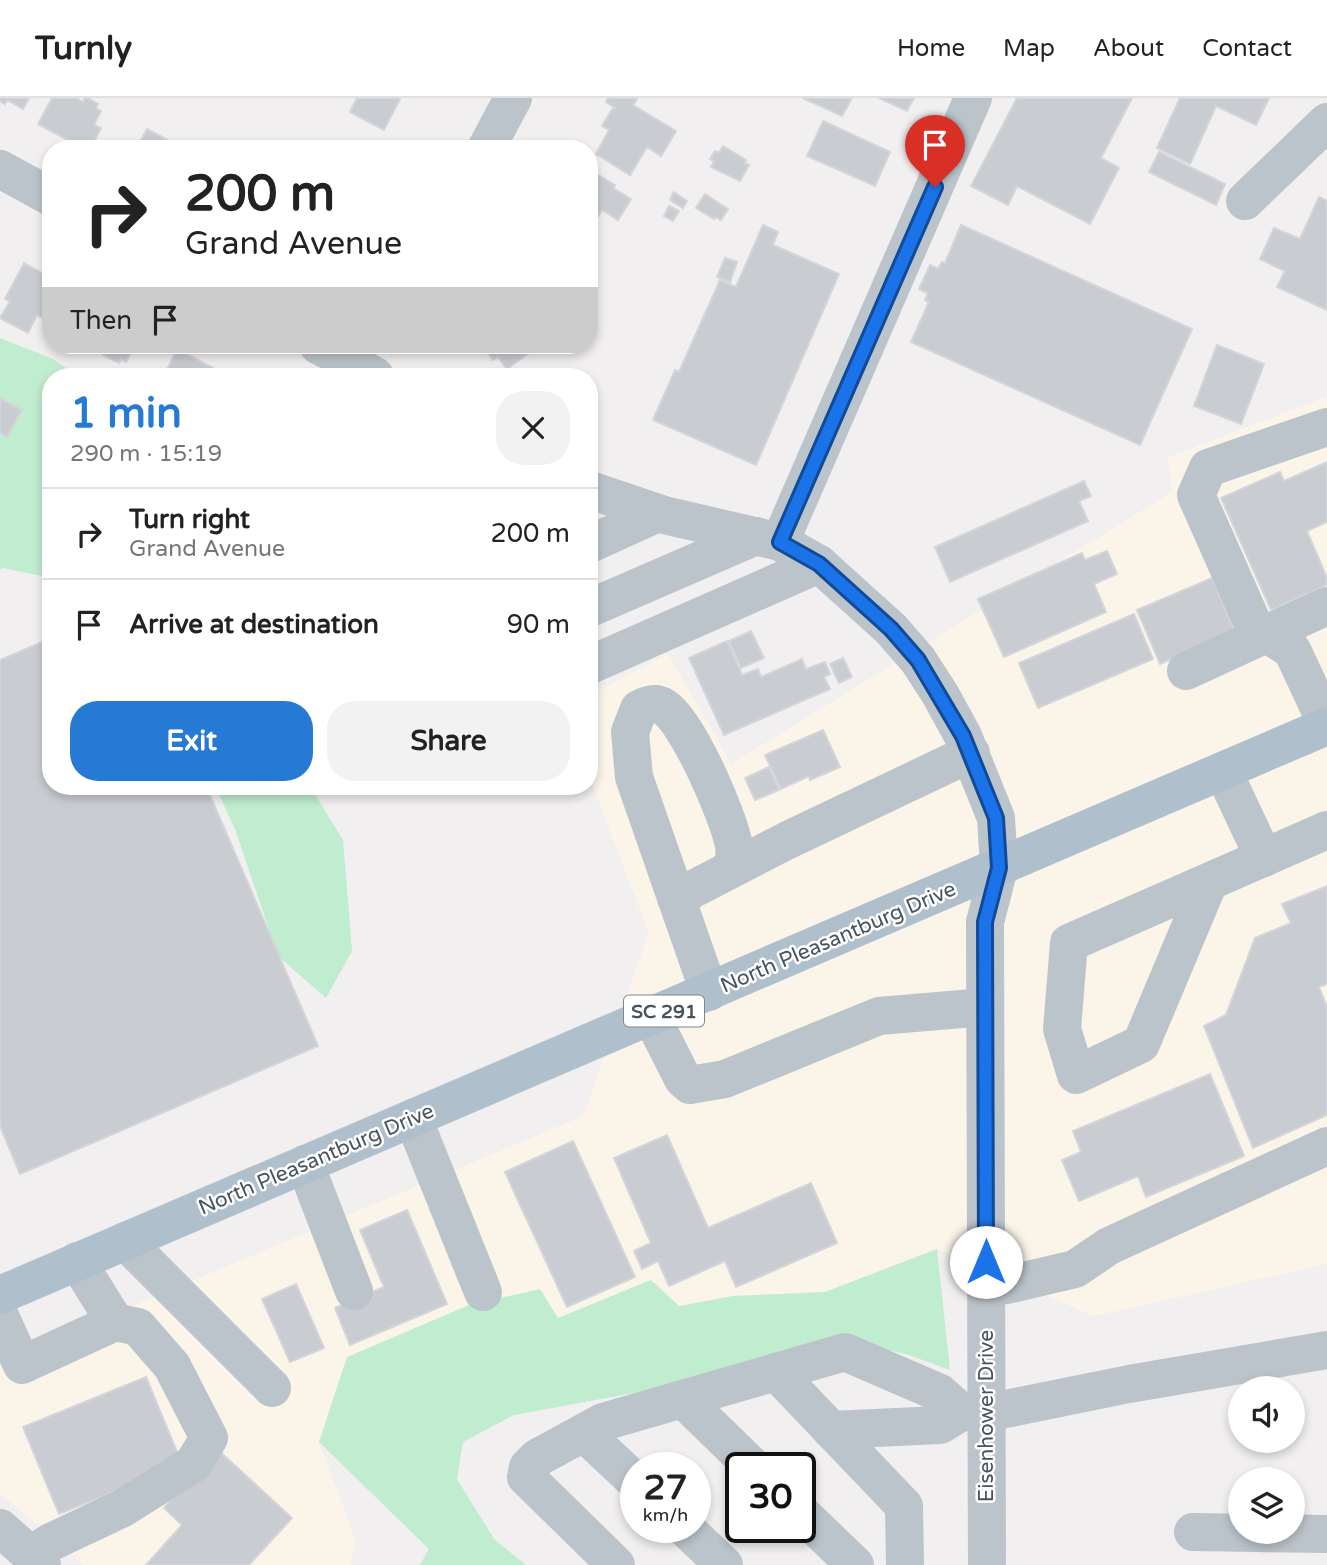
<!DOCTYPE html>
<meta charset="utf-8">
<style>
:root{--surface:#fff;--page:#f2f2f2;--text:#222;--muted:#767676;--line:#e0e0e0;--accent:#267ad4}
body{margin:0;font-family:"Varela Round",sans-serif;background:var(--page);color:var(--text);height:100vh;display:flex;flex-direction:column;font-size:26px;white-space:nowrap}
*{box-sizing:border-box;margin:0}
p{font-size:23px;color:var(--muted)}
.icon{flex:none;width:38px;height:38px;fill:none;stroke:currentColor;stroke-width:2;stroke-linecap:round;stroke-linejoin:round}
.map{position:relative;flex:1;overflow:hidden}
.side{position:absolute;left:42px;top:270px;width:556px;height:427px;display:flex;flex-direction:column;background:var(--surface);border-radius:28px;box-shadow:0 4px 10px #0003}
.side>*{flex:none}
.banner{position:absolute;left:42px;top:42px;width:556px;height:214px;border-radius:28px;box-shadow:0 4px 10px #0003;background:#fff;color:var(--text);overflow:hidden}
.tools{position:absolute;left:1228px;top:1278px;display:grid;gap:14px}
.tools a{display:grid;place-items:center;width:77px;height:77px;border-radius:50%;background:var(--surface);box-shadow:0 4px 10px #0003;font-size:35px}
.speed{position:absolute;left:620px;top:1354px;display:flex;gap:14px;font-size:35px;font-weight:700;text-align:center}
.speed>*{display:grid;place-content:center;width:91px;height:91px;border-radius:50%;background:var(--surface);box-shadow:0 4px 10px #0003;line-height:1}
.speed small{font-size:18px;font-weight:400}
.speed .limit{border:4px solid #111;border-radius:10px;background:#fff;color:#111}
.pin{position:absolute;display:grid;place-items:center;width:60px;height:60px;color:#fff;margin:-72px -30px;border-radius:50% 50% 50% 0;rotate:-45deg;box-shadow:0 0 7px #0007}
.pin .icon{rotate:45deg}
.me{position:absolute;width:77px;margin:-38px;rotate:0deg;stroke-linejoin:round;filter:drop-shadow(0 0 5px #0008)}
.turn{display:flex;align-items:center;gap:24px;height:147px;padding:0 28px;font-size:32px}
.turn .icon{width:91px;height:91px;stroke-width:2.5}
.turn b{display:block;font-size:49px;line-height:60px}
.then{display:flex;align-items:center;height:66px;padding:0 28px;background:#0003;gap:14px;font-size:26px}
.round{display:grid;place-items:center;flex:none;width:74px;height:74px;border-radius:28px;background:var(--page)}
.summary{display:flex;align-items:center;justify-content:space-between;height:119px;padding:0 28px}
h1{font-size:42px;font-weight:700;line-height:52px;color:var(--accent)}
.button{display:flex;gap:14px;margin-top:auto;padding:14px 28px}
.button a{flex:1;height:80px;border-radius:28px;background:var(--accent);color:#fff;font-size:28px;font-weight:700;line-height:80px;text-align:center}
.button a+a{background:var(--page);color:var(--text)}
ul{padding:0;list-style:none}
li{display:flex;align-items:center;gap:21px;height:91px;padding:0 28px;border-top:2px solid var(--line)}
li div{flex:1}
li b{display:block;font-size:26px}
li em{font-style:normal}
header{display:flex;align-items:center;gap:42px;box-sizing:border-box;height:98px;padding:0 35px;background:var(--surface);border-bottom:2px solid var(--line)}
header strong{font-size:33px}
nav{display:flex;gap:38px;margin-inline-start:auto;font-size:24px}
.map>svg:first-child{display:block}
.commercial{fill:#fbf5e9}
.green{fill:#c0eccf}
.building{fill:#c9ccd1;stroke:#d3d5da;stroke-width:2}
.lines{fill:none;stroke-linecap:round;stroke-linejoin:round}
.minor{stroke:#bbc4cb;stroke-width:38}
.major{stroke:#b0bfcc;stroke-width:38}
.route-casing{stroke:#114b97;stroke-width:18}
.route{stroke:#1a73e8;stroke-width:12}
.labels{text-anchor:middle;stroke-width:5;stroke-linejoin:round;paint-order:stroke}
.shield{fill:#fff;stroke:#7f878c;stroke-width:2}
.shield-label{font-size:19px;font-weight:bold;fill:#48535b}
.street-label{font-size:21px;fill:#48535b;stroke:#fff}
</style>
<header>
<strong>Turnly</strong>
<nav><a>Home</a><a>Map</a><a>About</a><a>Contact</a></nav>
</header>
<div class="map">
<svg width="1327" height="1467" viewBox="0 0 1327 1467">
<rect width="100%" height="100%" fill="#f1efef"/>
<polygon class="commercial" points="1327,299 1327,1166 1094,1218 937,1151 825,1194 733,1198 679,1208 651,1182 558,1220 319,1344 355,1441 351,1467 84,1467 0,1395 0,1264 583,1018 649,835 590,681 590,597 668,556 731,666 1172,394 1168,359"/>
<g class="green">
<polygon points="0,240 53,261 78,278 51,278 51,480 3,470 0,472"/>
<polygon points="215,688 310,688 343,742 352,853 326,900 278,858 235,731"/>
<polygon points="937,1151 950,1272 909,1257 849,1243 731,1277 514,1317 463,1344 457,1381 494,1441 526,1467 420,1467 429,1451 319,1344 347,1259 469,1207 540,1191 558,1220 651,1182 679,1208 733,1198 825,1194"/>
</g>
<g class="building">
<polygon points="0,0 29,0 23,11 7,2 5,6 0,3"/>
<polygon points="52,0 76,0 83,4 84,0 88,0 98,6 96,10 101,13 94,27 101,30 92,48 81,43 79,48 38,26"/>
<polygon points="357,0 398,0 400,1 384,32 350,14"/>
<polygon points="608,0 635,0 637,1 633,7 676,33 661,58 647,49 630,77 596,56 609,32 602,28 613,10 615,10 606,4"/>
<polygon points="803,0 852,0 842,18"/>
<polygon points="879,0 914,0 907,13"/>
<polygon points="1017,0 1132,0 1101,60 1119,70 1090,126 1017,88 1008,107 971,88"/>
<polygon points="1180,0 1269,0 1256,27 1216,8 1190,66 1157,50"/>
<polygon points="823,23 890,54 875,88 807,58"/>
<polygon points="147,31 184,51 136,51"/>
<polygon points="723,48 746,62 744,65 749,67 740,83 711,69 714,63 710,61 715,53 719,55"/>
<polygon points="1159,54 1225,86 1216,107 1149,74"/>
<polygon points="590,72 615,87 613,90 631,101 618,122 602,112 590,132"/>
<polygon points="674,94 687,103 683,110 670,102"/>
<polygon points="705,96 728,111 721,122 715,119 714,121 696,110"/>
<polygon points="1319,99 1327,103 1327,212 1277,189 1285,173 1260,161 1274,130 1300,141"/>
<polygon points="669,108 679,113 673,123 664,118"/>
<polygon points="763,127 778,134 773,147 839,176 756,367 653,322 675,272 679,274 720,182 736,189"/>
<polygon points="961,127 1192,231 1140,347 911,244 929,204 925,202 928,195 919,191 930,167 938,171 942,164 945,165"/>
<polygon points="725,160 737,164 730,184 717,179"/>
<polygon points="24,165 51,180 51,224 37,217 28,235 0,220 10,203 5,201"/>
<polygon points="93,247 145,247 140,255 133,251 126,264 121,261 119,265 103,257 105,253"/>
<polygon points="482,247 530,247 533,252 507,271 498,259 493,262"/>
<polygon points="1217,247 1264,266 1241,326 1194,308"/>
<polygon points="177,251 224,276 223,278 164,278"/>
<polygon points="0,300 22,312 7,339 0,335"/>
<polygon points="1327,364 1327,424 1307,433 1327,480 1327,487 1271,512 1221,400 1280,374 1284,383"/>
<polygon points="1084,383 1091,398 1079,403 1088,423 950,484 935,449"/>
<polygon points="1107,453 1117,476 1094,486 1106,514 1004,559 978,501 1082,455 1085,462"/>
<polygon points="1212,480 1235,534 1160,566 1137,512"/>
<polygon points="1134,516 1153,561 1038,610 1019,565"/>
<polygon points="751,533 764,560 741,570 729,543"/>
<polygon points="51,540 51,688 206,688 318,948 20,1076 0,1028 0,562"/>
<polygon points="727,543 742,577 758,571 761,579 802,561 806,571 825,564 830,576 824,579 830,591 724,637 689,560"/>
<polygon points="843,560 852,579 839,585 830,566"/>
<polygon points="823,632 840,669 810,682 809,678 781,691 765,657"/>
<polygon points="769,669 779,692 755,702 745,680"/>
<polygon points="1327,788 1327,886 1319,889 1327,909 1327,1017 1253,1050 1204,928 1226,917 1255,840 1291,825 1282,806"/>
<polygon points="1210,976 1244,1058 1146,1099 1138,1078 1079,1103 1062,1062 1081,1054 1073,1033"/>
<polygon points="667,1037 708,1130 811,1085 837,1145 736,1189 725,1163 669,1188 658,1163 642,1171 634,1153 651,1145 614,1060"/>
<polygon points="573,1043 635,1179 567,1209 505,1074"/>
<polygon points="407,1112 447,1206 350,1247 335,1210 384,1189 360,1132"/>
<polygon points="296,1186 324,1250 290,1264 262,1201"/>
<polygon points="146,1279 182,1366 59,1416 23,1329"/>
<polygon points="217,1351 292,1420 249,1467 146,1467 182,1427 164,1410"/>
</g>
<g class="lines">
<g class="minor">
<polyline points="486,51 513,0"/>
<polyline points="0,71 51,99"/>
<polyline points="1245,103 1327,24"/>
<polyline points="318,247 375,278"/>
<polyline points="1327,329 1208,370 1196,397 1254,528 1292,552 1327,627"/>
<polyline points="590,392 664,417 780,444 819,466 891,531 918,562 940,596 963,638 996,720 999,770 985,824 987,1467"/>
<polyline points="780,444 973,0"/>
<polyline points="590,446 658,415"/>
<polyline points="590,510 756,438"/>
<polyline points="590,567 819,466"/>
<polyline points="1186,573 1327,508"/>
<polyline points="1223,673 1264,760"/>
<polyline points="1209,784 1141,946 1076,977 1062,931 1069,845 1327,732"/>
<polyline points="676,800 786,743 971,655"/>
<path d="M709,894L634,679L630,634L639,611C647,606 656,604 664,609C688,624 729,719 734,748C735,753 734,760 734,765L728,772"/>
<polyline points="651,918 683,981 690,987 725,981 879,918 985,909"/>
<polyline points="413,1020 483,1194"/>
<polyline points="305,1066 354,1193"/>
<polyline points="125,1143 272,1290"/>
<polyline points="77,1163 115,1224"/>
<polyline points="986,1189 1007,1187 1075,1171 1109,1148 1327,1048"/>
<polyline points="0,1218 22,1267 115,1224 138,1229 172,1268 209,1340 193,1366 123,1410 49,1445 31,1457"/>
<polyline points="776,1274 904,1408 905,1467"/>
<polyline points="683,1301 754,1370"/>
<polyline points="831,1332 940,1327 961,1314"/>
<polyline points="584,1335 635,1383"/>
<polyline points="800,1414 855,1467"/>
<polyline points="0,1430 42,1467"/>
<polyline points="685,1430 724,1467"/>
<polyline points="1193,1434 1327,1436"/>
<polyline points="616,1467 526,1379 528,1369 537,1360 603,1324 845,1254 940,1295 961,1314 986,1315 1129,1286 1327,1252"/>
</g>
<polyline class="major" points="0,1197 1327,628"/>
</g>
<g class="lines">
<defs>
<polyline id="route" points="935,89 780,444 819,466 891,531 918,562 963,638 996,720 999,770 985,824 986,1164"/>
</defs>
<use href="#route" class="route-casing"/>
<use href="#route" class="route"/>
</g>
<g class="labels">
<rect class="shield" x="624" y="897.5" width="80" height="31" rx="5"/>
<g class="shield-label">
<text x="664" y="920">SC 291</text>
</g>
<g class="street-label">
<text transform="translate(838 839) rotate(-23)" y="7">North Pleasantburg Drive</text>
<text transform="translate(316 1061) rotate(-23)" y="7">North Pleasantburg Drive</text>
<text transform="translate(986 1318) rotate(-90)" y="7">Eisenhower Drive</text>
</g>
</g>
</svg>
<div class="tools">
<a><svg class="icon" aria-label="sound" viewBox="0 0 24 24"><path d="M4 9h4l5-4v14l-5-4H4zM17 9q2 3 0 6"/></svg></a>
<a><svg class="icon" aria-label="layers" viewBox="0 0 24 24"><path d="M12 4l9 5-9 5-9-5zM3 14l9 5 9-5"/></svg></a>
</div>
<div class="speed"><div>27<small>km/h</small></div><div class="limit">30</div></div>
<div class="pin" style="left:935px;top:89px;background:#d93025"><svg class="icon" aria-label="arrive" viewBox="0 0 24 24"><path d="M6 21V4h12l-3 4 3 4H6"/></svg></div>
<svg class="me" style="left:986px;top:1164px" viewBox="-20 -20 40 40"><circle r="19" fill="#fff"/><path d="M0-13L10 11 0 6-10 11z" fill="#1a73e8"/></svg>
<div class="banner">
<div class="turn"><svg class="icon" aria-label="right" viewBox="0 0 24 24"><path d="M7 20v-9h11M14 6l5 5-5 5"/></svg><div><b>200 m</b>Grand Avenue</div></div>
<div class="then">Then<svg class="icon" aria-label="arrive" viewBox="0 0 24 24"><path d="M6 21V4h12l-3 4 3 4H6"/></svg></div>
</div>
<section class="side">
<div class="summary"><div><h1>1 min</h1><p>290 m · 15:19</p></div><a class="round"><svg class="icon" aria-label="close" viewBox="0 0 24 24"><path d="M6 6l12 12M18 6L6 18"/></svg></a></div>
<ul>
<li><svg class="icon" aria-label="right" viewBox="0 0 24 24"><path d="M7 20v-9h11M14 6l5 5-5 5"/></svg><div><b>Turn right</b><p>Grand Avenue</p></div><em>200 m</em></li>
<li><svg class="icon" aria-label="arrive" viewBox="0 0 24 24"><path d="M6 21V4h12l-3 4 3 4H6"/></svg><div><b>Arrive at destination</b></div><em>90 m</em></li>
</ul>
<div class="button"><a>Exit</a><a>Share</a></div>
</section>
</div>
